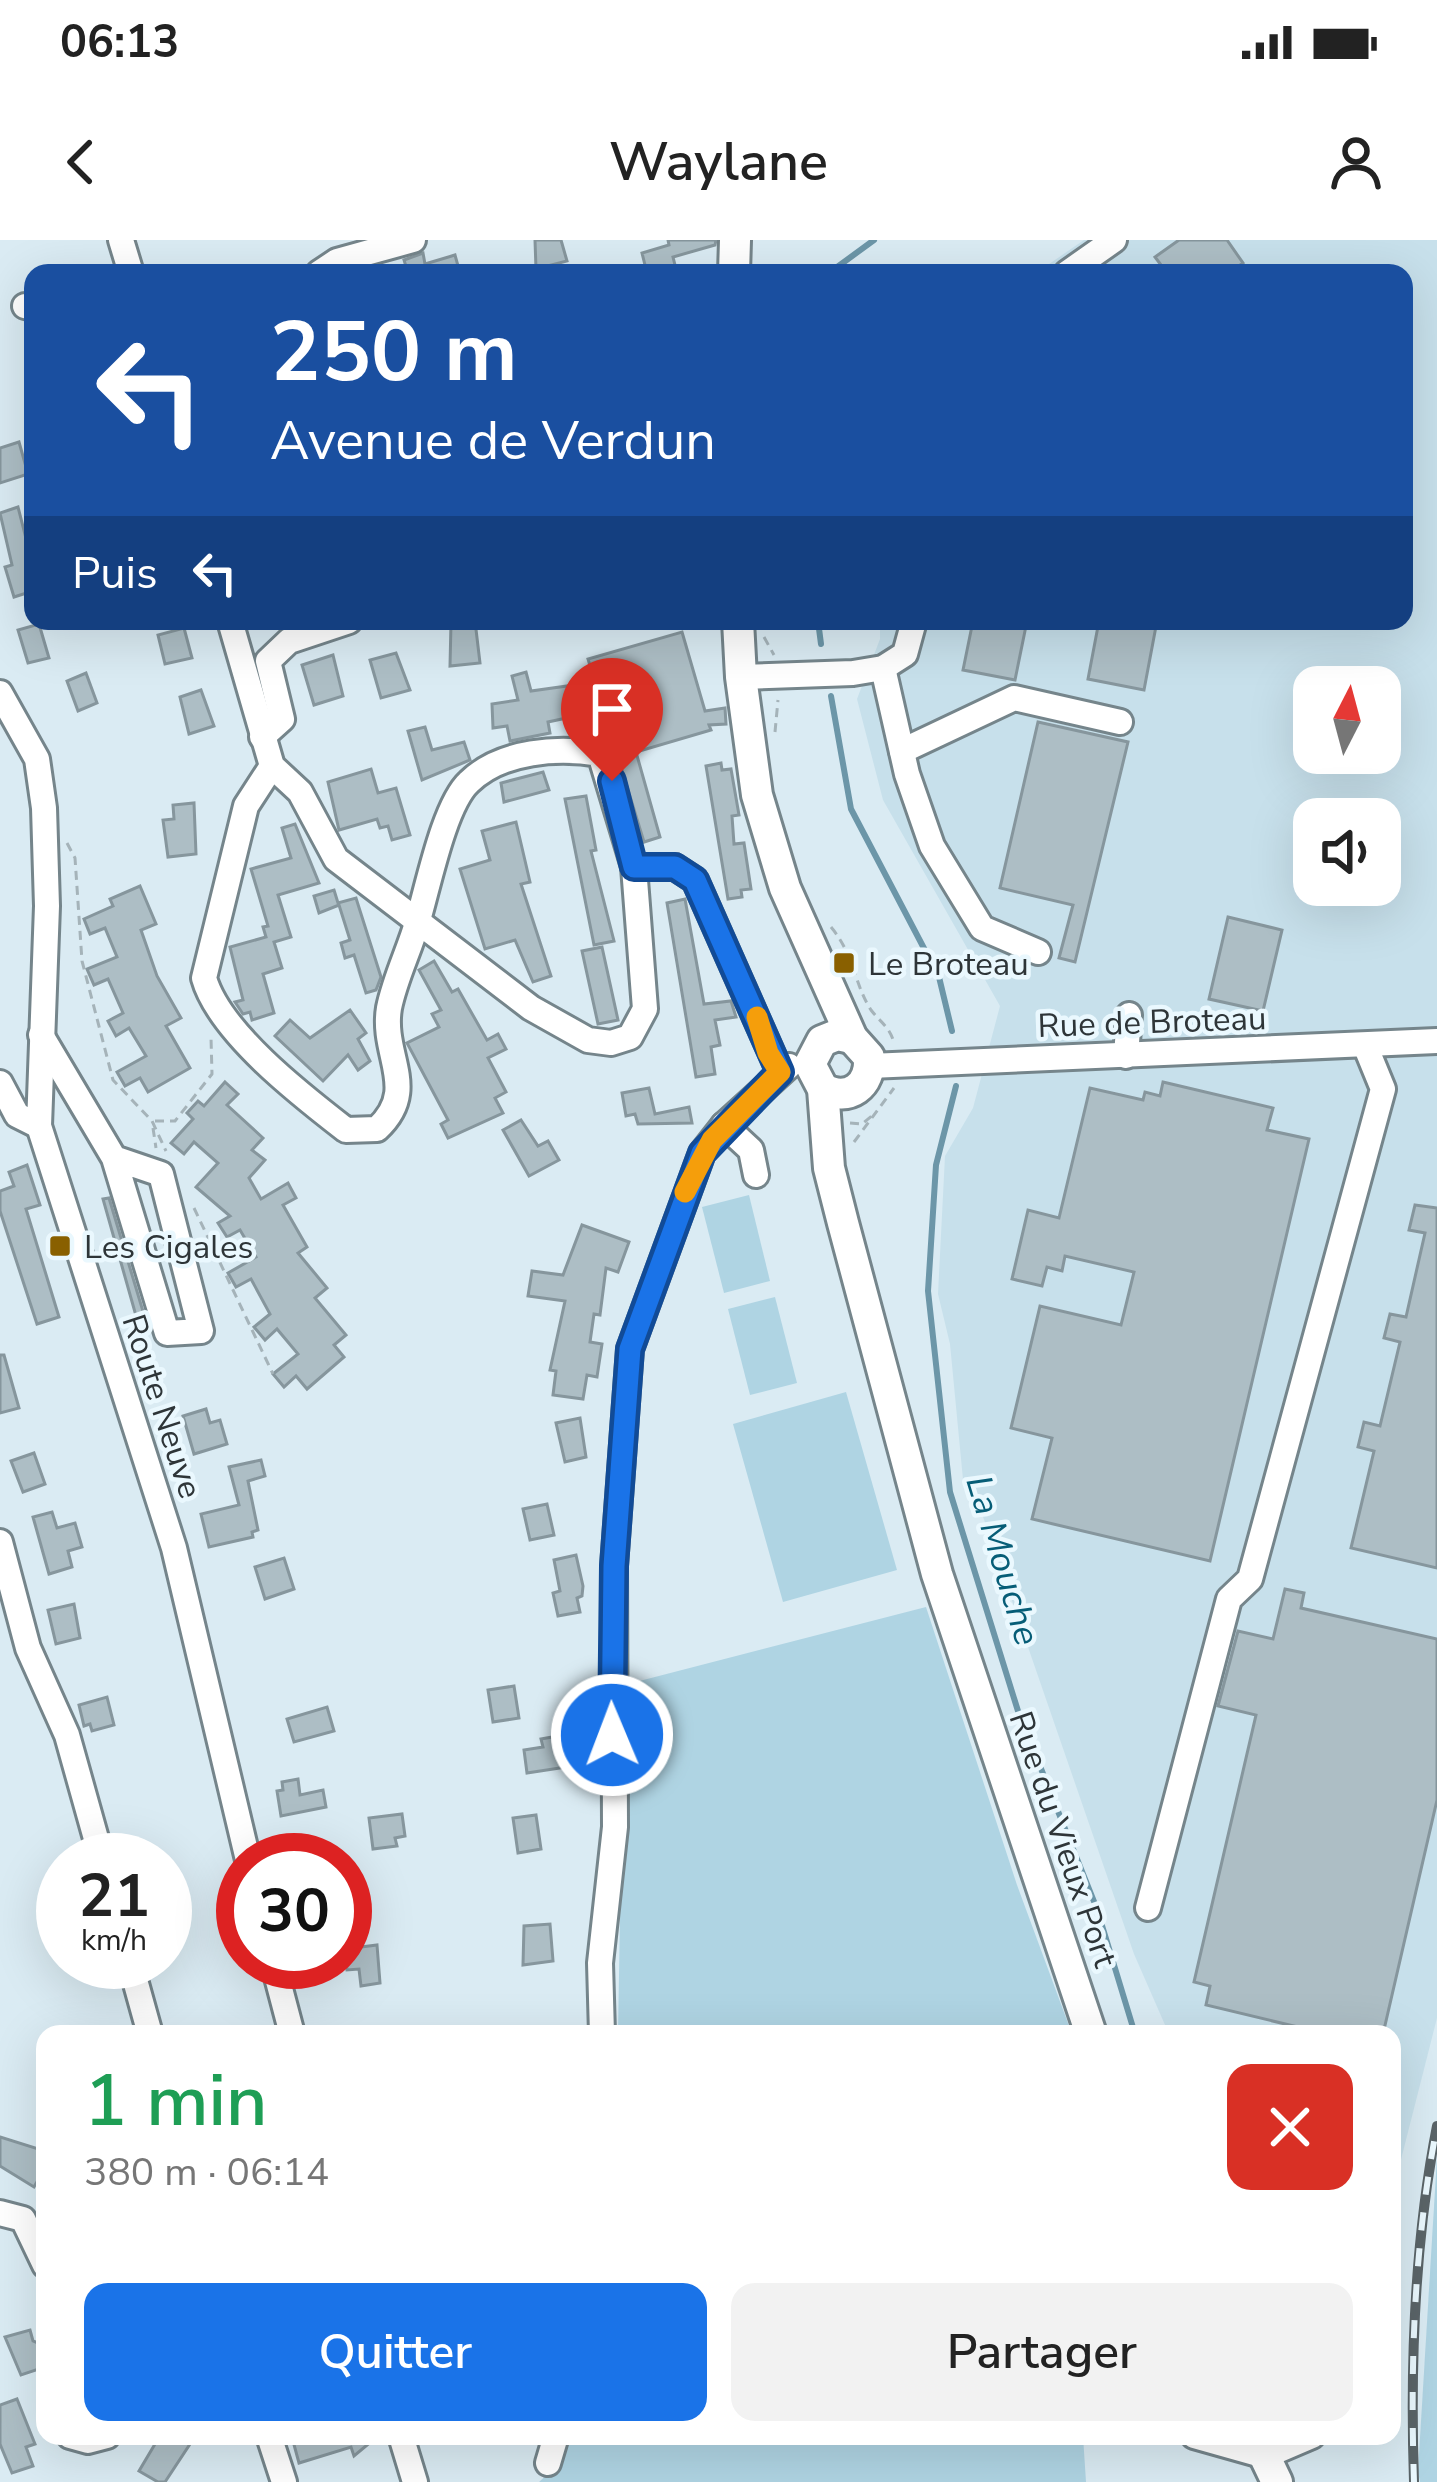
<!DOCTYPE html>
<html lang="fr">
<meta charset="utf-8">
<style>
:root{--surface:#fff;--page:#f2f2f2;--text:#222;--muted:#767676;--accent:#1a73e8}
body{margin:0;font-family:"Nunito Sans",sans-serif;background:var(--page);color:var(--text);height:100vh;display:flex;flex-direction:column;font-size:45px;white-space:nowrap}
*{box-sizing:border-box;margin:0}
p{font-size:39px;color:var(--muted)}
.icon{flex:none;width:66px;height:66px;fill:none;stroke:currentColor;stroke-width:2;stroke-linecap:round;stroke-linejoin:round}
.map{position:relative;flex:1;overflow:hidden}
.panel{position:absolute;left:36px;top:1785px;width:1365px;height:420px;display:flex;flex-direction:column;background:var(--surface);border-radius:24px;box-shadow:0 12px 48px #0002}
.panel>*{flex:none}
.hud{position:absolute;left:24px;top:24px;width:1389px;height:366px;border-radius:24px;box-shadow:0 12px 48px #0002;background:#1a4fa0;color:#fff;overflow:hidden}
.needle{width:78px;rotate:6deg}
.tools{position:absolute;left:1293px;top:426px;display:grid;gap:24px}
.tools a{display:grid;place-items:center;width:108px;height:108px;border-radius:24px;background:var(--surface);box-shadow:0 12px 48px #0002;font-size:60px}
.speed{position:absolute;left:36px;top:1593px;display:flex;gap:24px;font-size:60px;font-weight:700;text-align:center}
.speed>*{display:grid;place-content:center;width:156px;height:156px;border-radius:50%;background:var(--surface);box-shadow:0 12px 48px #0002;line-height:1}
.speed small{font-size:30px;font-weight:400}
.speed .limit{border:18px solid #d22;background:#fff;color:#111}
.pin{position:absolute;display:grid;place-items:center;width:102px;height:102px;color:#fff;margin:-123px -51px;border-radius:50% 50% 50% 0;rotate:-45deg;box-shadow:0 0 12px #0007}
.pin .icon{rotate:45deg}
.me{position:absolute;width:132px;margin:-66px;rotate:359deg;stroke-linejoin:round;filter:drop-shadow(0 0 9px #0008)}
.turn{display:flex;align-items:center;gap:42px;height:252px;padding:0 48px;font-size:54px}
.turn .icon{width:156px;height:156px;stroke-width:2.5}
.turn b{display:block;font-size:84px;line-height:102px}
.then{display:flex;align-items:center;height:114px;padding:0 48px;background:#0003;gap:24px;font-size:45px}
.round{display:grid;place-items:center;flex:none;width:126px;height:126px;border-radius:24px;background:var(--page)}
.summary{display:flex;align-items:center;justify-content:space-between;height:204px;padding:0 48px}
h1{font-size:72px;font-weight:600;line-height:90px;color:#1e9e55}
.action{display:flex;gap:24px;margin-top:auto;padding:24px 48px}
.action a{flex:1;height:138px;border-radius:24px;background:var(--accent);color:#fff;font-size:48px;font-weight:600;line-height:138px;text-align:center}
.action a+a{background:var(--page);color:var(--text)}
.status{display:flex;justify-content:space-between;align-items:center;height:84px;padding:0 60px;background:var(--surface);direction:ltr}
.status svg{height:33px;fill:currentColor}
header{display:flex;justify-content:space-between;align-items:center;height:156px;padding:0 48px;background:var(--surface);font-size:54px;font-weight:600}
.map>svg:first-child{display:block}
.built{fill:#c7e0eb;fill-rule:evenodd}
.green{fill:#afd4e3}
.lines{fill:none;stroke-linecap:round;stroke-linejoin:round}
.stream{stroke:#6c96a8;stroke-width:6}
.building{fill:#adbec5;stroke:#86969d;stroke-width:3}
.minor-casing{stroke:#75858b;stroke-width:30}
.major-casing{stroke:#75858b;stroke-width:36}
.path{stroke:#a5b3b9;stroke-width:3;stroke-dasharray:9 6;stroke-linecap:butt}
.minor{stroke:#fff;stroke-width:24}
.major{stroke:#fff;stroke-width:30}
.rail-casing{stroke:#5a6468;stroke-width:10}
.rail{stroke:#eaf8fe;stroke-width:6;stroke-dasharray:18;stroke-linecap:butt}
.route-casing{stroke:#114b97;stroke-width:30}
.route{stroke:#1a73e8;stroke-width:21}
.slow{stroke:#f59e0b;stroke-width:21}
.poi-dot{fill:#896000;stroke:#eaf8fe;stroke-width:4.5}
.labels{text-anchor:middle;stroke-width:9;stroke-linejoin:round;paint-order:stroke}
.poi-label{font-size:33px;fill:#2e3538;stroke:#eaf8fe;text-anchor:start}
.street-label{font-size:33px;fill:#2e3538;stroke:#eaf8fe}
.water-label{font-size:36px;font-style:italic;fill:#065d77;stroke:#eaf8fe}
</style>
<div class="status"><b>06:13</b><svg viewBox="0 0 49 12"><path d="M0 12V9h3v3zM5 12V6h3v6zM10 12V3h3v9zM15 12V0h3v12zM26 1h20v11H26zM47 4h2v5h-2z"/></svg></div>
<header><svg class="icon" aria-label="back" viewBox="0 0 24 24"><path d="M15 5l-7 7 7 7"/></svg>Waylane<svg class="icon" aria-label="person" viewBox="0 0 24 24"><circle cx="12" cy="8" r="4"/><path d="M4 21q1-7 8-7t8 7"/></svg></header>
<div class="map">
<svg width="1437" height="2242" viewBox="0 0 1437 2242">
<rect width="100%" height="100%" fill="#daebf3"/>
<path class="built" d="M1084,0H1437V1778L1392,1955V1794H1169L1134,1714L980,1268L972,1251L964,1250L950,1104L938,1054L945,916L973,868L1000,766L883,560L857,459L880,399V381H1404V33H1036ZM1314,447H1380V513H1314ZM1314,579H1380V645H1314Z"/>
<g class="green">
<polygon points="749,955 770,1041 724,1053 702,967"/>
<polygon points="775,1057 797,1143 750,1155 728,1069"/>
<polygon points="846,1152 897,1330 783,1362 733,1184"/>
<polygon points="926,1367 1017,1645 1072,1794 618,1794 624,1445"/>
<polygon points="1437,1917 1437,2242 1420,2242 1418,2231"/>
<polygon points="571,2196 1083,2196 1086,2242 539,2242 563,2220"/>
</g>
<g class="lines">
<g class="stream">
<polyline points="829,33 874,0"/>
<polyline points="818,381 821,404"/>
<polyline points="831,456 851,569 939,737 952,791"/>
<polyline points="956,846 936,925 928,1051 950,1252 1018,1471 1097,1669 1135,1794"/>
</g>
</g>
<g class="building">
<polygon points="535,0 561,0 567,21 536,29"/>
<polygon points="668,0 716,0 715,5 673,17 677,33 647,33 642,13 669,5"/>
<polygon points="1179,0 1227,0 1243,23 1229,33 1167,33 1155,17"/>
<polygon points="423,13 425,24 455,15 460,33 408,33 404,20"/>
<polygon points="19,202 28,234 0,243 0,208"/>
<polygon points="18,267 33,326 33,351 14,357 5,327 12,325 0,273"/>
<polygon points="475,381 480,423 450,426 451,383"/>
<polygon points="973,381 1027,381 1015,440 963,430"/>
<polygon points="1099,381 1157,381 1144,450 1088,439"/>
<polygon points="39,384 49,418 28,423 18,390"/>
<polygon points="184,388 192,418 165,424 158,395"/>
<polygon points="682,392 705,471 725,468 726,484 709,485 711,490 636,512 660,597 644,602 588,419"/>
<polygon points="396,413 410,450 381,458 370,420"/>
<polygon points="333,415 343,456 314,465 302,425"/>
<polygon points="526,432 531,451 567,446 571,477 548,482 550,493 510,501 507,486 493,488 492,464 518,460 512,436"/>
<polygon points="86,433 97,463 78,471 67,441"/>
<polygon points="201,450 214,486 189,494 180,457"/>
<polygon points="1038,482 1128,502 1075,722 1059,718 1073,665 1000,648"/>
<polygon points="425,487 432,510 464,502 470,520 422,540 408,491"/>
<polygon points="721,523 722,530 731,529 739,575 732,576 734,604 744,603 751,649 741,650 742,657 728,659 706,526"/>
<polygon points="371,529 378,553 396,548 410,595 392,600 388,586 380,588 377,579 339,590 328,542"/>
<polygon points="543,532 549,550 504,562 501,543"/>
<polygon points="586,556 596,610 591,611 614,701 594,705 565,559"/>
<polygon points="194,563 196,614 168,617 163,580 174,579 173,565"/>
<polygon points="516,582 530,642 521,644 551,736 533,742 515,700 485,709 460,629 490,620 482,591"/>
<polygon points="295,584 319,643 278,655 291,697 274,702 282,728 263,734 274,773 252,780 250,772 243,774 235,762 243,760 230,707 266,697 263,687 268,686 251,629 291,618 282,588"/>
<polygon points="140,646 156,684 141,690 157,736 181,778 166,786 190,828 148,852 140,838 125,846 117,832 146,816 129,788 116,796 108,781 123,773 108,739 94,745 87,729 117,717 105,688 90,694 84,679 113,666 110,659"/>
<polygon points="334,650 338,663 356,658 381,737 376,750 366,753 354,715 345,718 341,703 350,700 339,665 319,673 314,656"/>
<polygon points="685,659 704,764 731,761 736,777 715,780 720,805 711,807 715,834 696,837 667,663"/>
<polygon points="1228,677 1282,690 1263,771 1209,759"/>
<polygon points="602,707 618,780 598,784 582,711"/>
<polygon points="434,721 452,752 458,749 487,800 498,794 506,809 488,818 506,852 495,858 503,873 448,898 441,884 448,880 407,803 439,787 432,774 441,770 419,730"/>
<polygon points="350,770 366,793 358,799 370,821 358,830 348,815 323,841 275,796 290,780 310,798"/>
<polygon points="225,842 238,854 227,865 263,898 252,910 265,920 249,938 261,959 288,943 296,958 283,965 307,1007 298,1013 327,1048 315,1058 346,1095 334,1105 344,1117 307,1149 296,1136 284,1147 273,1134 298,1114 277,1089 265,1100 254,1087 270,1074 251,1039 236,1047 228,1033 256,1017 240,990 227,997 218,983 230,976 196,947 218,923 194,902 184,914 171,903 193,879 187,873 198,861 204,866"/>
<polygon points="1163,842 1273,868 1267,890 1309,899 1210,1321 1032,1279 1052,1198 1011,1188 1040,1066 1121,1085 1134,1032 1065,1016 1062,1031 1047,1027 1042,1046 1012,1039 1028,970 1059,978 1090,848 1143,860 1145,852 1160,856"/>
<polygon points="649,848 655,874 689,867 692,883 638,884 635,874 626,876 622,853"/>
<polygon points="521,880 538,906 548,901 559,920 529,936 503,890"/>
<polygon points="27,925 40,965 26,969 59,1077 37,1084 0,971 0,951 14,946 9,932"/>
<polygon points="109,958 148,1088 140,1090 103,959"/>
<polygon points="1415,965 1437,968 1437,1328 1351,1308 1374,1211 1358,1207 1364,1182 1380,1186 1400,1102 1384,1098 1390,1074 1406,1077 1425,993 1409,990"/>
<polygon points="582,985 629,1002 618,1032 606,1028 600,1075 594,1074 590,1102 602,1104 597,1137 587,1135 583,1159 553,1155 556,1131 550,1130 565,1061 528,1056 532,1031 563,1035"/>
<polygon points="0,1115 4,1115 19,1168 0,1173"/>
<polygon points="206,1169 210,1183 220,1180 227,1204 194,1214 183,1176"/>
<polygon points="580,1178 586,1217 565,1222 556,1183"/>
<polygon points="34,1213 45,1244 23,1252 11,1221"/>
<polygon points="261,1220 265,1236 248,1241 258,1290 252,1292 253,1297 209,1307 201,1274 239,1265 229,1227"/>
<polygon points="547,1264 554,1295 530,1300 523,1269"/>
<polygon points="52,1272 57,1288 75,1283 82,1307 68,1311 72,1327 49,1334 33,1277"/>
<polygon points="576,1315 583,1346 582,1356 577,1358 580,1372 558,1376 553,1353 560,1351 554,1320"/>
<polygon points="284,1318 294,1349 265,1359 255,1327"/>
<polygon points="1285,1349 1304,1353 1301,1368 1437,1399 1437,1560 1383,1794 1327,1794 1206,1765 1210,1746 1194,1742 1256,1475 1218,1466 1238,1391 1273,1399"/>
<polygon points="74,1364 80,1398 56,1404 48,1370"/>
<polygon points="514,1446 519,1478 493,1482 488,1450"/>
<polygon points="107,1457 114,1485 92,1491 90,1484 84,1486 79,1465"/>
<polygon points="327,1467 334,1491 294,1502 287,1479"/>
<polygon points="569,1494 573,1526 527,1533 524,1510 543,1507 541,1499"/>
<polygon points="298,1539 300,1555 323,1550 326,1567 281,1576 277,1551 283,1550 282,1542"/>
<polygon points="402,1574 405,1596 395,1598 397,1606 373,1609 369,1578"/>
<polygon points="536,1575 541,1609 518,1613 513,1578"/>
<polygon points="550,1684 553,1721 523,1725 524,1686"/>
<polygon points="377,1705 380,1743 361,1746 359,1729 347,1730 345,1709"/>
<polygon points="0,1897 45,1911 45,1944 38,1940 34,1947 0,1926"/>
<polygon points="30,2090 33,2101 45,2106 45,2127 21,2135 5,2097"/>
<polygon points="17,2159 35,2204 26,2207 33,2226 12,2233 0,2204 0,2165"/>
<polygon points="166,2196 190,2204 165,2242 158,2242 139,2231 158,2199 162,2202"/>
<polygon points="308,2196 378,2196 354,2216 351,2207 299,2223 293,2201"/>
</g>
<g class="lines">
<defs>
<g id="minor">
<polyline points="121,0 131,33"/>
<polyline points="319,33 337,21 413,0"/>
<polyline points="1067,33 1114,0"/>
<polyline points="25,66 33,68"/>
<polyline points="230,381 272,526 300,552 336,619 531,768 588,800 611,803 630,797 645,769 634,627 675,627 695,640 780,832"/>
<polyline points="883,428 907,534 932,606 982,688 1038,712"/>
<polyline points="741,437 853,433 883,428 905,414 914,381"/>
<polyline points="0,453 37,519 44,568 47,666 39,886 174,1308 248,1620"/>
<polyline points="262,497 282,479 268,421 289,401 349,381"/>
<polyline points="902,511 1014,458 1120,482"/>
<path d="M272,526L246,566L204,738C219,792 302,856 346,890L377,889C420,849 381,816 389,768C395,738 410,709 418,680C428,647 444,565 469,542C502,510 559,507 600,514L634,627"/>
<polyline points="41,795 114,918 167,1093 201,1091 161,934 114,918"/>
<polyline points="1126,816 1129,775"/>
<polyline points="870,826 1437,801"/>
<polyline points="0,843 17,875 39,886"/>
<polyline points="724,885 751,910 756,935"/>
<polyline points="0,1302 28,1408 67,1495 102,1620"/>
<polyline points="1148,1668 1229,1359 1250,1339 1383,849 1365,805"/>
<polyline points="130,1722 150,1794"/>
<polyline points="273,1722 292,1794"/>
<polyline points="602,1794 600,1723 615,1587 614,1326 630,1109 702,913 724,885 789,826"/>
<polyline points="0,1973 23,1979 45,2025"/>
<polyline points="70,2196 88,2201 107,2196"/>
<polyline points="269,2196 284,2242"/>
<polyline points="401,2196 415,2242"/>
<polyline points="1194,2196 1265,2216 1312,2196"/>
<polyline points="548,2223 556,2196"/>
</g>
<g id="major">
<polyline points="734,33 735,0"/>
<path d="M738,381L741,437L757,555L785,648L852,798L869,817C871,846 849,862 823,849"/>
<polyline points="852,798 837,795 822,801 810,824 823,849 829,928 843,983 937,1334 1091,1794"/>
<polyline points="1255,2196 1277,2242"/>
</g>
</defs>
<use href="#minor" class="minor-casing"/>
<use href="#major" class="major-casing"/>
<g class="path">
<polyline points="764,397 774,415"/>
<polyline points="775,492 778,460"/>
<polyline points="67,603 75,618 82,721 113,840 152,881 166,911"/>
<path d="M831,687C855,716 854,744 871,770C880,782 890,787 894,803"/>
<polyline points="155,881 175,881 212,834 211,798"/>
<polyline points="850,883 862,884 873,875"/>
<polyline points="153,888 156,908"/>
<polyline points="854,902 894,848"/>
<polyline points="194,968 273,1134"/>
</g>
<use href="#minor" class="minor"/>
<use href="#major" class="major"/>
<defs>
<path id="rail" d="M1414,2242C1410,2123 1414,2003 1437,1886"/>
</defs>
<use href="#rail" class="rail-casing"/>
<use href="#rail" class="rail"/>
</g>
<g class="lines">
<defs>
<polyline id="route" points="612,541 634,627 675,627 695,640 780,832 702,913 630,1109 614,1326 612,1495"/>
</defs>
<use href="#route" class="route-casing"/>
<use href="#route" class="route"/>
<polyline class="slow" points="685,952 712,900 780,832 768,813 757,777"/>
</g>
<g class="poi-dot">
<rect x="832" y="711" width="24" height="24" rx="6"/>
<rect x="48" y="994" width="24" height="24" rx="6"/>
</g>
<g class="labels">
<g class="poi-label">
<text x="868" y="735">Le Broteau</text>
<text x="84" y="1018">Les Cigales</text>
</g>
<g class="street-label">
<text transform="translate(1152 781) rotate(-2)" y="12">Rue de Broteau</text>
<text transform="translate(163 1166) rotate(72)" y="12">Route Neuve</text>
<text transform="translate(1064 1599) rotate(71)" y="12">Rue du Vieux Port</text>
</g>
<g class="water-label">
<text transform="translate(1004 1320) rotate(73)" y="13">La Mouche</text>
</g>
</g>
</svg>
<div class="tools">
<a><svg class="needle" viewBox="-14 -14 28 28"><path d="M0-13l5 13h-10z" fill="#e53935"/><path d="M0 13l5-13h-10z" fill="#767676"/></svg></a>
<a><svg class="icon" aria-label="sound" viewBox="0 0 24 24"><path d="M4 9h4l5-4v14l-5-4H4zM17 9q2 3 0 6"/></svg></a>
</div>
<div class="speed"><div>21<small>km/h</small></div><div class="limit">30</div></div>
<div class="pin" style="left:612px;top:541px;background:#d93025"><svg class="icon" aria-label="arrive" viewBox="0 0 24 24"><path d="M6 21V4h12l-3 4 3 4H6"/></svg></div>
<svg class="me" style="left:612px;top:1495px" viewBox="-20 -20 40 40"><circle r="17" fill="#1a73e8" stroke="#fff" stroke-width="3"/><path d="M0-11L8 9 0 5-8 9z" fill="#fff"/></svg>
<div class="hud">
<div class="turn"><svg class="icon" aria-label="left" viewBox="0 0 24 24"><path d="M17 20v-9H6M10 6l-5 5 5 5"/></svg><div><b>250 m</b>Avenue de Verdun</div></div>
<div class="then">Puis<svg class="icon" aria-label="left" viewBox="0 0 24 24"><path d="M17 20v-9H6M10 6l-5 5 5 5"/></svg></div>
</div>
<section class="panel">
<div class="summary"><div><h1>1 min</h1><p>380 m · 06:14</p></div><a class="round" style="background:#d93025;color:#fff"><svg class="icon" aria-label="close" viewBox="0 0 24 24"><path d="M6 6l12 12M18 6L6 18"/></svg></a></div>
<div class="action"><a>Quitter</a><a>Partager</a></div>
</section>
</div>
